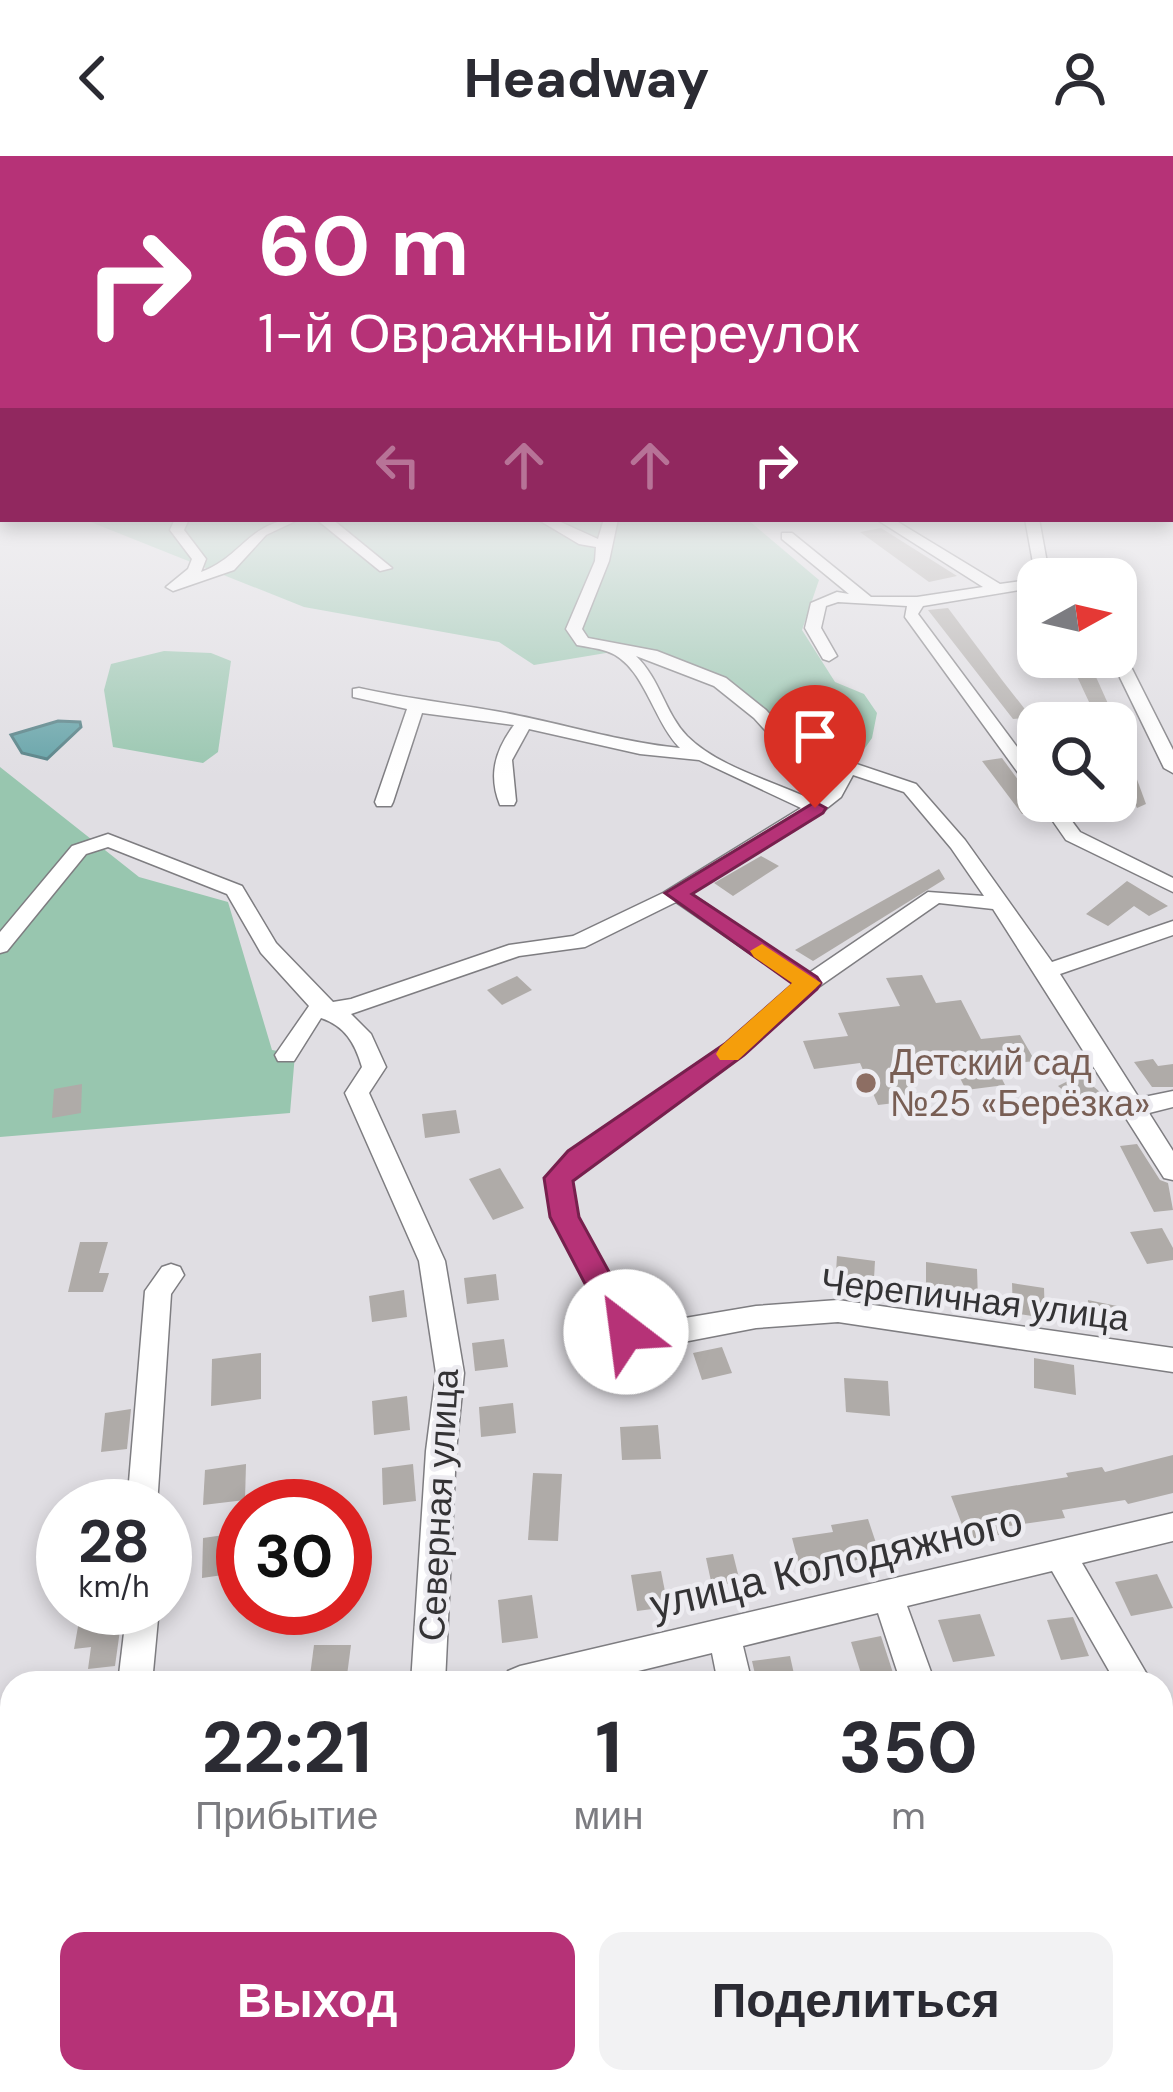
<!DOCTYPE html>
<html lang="ru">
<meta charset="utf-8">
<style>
:root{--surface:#fff;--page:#f2f2f3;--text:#2b2b33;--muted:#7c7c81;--accent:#b63277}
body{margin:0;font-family:"DM Sans",sans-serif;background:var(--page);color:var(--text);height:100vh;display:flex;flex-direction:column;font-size:45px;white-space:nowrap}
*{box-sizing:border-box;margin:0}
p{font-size:39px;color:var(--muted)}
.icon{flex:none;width:66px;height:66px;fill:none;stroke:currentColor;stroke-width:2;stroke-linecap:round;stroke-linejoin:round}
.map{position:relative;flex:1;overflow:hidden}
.details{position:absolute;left:0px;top:1515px;width:1173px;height:423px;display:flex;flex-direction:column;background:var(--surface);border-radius:36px 36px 0 0;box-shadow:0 6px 18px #0003}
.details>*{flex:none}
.banner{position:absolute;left:0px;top:0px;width:1173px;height:366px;box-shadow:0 6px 18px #0003;background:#b63277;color:#fff;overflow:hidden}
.needle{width:78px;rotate:82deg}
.fabs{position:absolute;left:1017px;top:402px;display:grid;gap:24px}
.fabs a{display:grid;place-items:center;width:120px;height:120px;border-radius:24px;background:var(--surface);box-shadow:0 6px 18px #0003;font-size:60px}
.speed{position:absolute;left:36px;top:1323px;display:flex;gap:24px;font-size:60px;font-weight:700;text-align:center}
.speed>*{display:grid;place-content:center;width:156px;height:156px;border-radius:50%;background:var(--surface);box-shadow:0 6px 18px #0003;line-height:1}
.speed small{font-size:30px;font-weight:400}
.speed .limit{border:18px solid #d22;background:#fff;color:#111}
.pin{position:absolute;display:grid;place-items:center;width:102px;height:102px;color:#fff;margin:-123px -51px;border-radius:50% 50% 50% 0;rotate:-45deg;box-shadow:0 0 12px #0007}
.pin .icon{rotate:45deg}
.me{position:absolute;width:132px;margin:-66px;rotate:330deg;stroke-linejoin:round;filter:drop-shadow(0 0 9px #0008)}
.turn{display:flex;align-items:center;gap:42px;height:252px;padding:0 60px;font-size:54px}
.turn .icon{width:156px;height:156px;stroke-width:2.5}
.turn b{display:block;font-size:84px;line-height:102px}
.lanes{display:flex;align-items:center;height:114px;padding:0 60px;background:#0003;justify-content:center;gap:60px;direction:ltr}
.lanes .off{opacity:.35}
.eta{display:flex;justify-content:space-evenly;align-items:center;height:204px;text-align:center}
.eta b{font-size:72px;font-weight:800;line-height:84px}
.primary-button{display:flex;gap:24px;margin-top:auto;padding:24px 60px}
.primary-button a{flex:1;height:138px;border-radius:24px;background:var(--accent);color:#fff;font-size:48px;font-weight:800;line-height:138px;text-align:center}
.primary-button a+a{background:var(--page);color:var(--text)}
header{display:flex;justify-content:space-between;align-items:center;height:156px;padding:0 60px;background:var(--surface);font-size:54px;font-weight:800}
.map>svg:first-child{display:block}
.green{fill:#98c6af}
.water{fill:#65a3a8;stroke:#568186;stroke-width:3}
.building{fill:#afaba8}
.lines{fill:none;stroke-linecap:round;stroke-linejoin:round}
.minor-casing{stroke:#7e7d81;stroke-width:3}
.minor{fill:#fff;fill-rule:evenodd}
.route{fill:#b63277;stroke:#76204d;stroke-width:3}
.slow{fill:#f59e0b}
.education-dot{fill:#8d6e63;stroke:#edecf1;stroke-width:4.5}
.labels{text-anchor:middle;stroke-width:9;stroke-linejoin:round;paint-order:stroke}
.education-label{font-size:36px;fill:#785e54;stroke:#edecf1;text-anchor:start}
.street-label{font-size:36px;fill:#343335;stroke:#edecf1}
.near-street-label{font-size:42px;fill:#343335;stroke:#edecf1}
</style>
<header><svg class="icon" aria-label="back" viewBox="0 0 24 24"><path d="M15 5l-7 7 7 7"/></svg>Headway<svg class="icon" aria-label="person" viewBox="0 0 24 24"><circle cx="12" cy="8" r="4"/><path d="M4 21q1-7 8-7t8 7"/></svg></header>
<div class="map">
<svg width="1173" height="1936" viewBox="0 0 1173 1936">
<rect width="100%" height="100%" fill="#e0dee3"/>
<g class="green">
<polygon points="83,363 747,363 819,424 802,474 835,526 864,538 877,557 872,582 853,609 802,591 733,529 689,507 624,494 534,509 499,486 304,451"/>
<polygon points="164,495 211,497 231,505 218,596 203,607 113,591 104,534 111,508"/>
<polygon points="0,611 139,721 228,746 272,894 295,898 290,957 0,981"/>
</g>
<polygon class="water" points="58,565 80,566 81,571 47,603 22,597 11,579"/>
<g class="building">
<polygon points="881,372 957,420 929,426 860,376"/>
<polygon points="948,452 1002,524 1031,561 1013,563 928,454"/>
<polygon points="1068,501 1087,501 1114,561 1096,561"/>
<polygon points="1116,566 1146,648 1137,652 1116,609"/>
<polygon points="1002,602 1030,640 1041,656 1022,658 982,605"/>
<polygon points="761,700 779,710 733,740 714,727"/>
<polygon points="939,713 945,723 813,805 795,794"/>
<polygon points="1127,725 1168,750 1149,760 1134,750 1108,770 1086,758"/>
<polygon points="922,819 936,847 961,844 981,883 1020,879 1035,905 995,909 1005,929 966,934 953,908 906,914 920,944 878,949 860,907 814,913 803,885 848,880 838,857 900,850 886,822"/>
<polygon points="517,820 532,834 502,849 487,834"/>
<polygon points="1153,903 1158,910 1173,908 1173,931 1152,931 1134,906"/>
<polygon points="1080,919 1108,943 1110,946 1090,957 1058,930"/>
<polygon points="82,928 81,957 52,962 54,933"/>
<polygon points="456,954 460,977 425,982 422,958"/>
<polygon points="1137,988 1160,1024 1168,1027 1173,1054 1154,1056 1120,990"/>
<polygon points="500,1012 524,1052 493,1064 469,1023"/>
<polygon points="1162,1072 1173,1092 1173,1104 1147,1108 1130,1076"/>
<polygon points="80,1086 108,1086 99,1117 109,1117 103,1136 68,1136"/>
<polygon points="837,1100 875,1105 873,1140 835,1134"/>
<polygon points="926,1106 977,1113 978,1144 926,1137"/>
<polygon points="496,1118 499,1144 467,1148 464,1122"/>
<polygon points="1012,1127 1044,1132 1045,1162 1013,1157"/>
<polygon points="404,1134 407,1161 372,1166 369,1140"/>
<polygon points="1088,1144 1117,1150 1116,1175 1087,1168"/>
<polygon points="504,1183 508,1211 475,1215 472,1187"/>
<polygon points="722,1191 732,1217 702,1224 693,1197"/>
<polygon points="261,1197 261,1243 211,1250 212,1203"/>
<polygon points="1034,1202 1074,1209 1076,1239 1034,1232"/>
<polygon points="844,1222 888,1225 890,1260 846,1256"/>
<polygon points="407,1240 410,1274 374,1279 372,1245"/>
<polygon points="513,1247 516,1277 481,1281 479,1251"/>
<polygon points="131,1253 127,1293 101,1296 105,1257"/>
<polygon points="658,1269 661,1303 622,1304 620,1271"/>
<polygon points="1173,1299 1173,1337 1128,1348 1125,1344 1062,1354 1065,1362 1009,1370 1011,1377 968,1384 951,1340 1068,1321 1066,1317 1102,1311 1105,1316"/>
<polygon points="246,1308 245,1344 203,1349 205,1314"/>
<polygon points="413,1308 416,1345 383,1349 382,1312"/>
<polygon points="533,1317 562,1318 558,1385 528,1384"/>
<polygon points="868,1363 880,1399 801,1416 792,1382 833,1376 831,1369"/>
<polygon points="238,1377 237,1417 202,1422 203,1382"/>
<polygon points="733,1398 740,1426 712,1430 706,1402"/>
<polygon points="661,1415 668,1451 637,1455 631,1419"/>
<polygon points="1157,1418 1173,1452 1131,1460 1115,1426"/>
<polygon points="532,1439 538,1482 502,1487 498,1444"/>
<polygon points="980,1458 995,1500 953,1506 938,1464"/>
<polygon points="116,1461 114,1474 120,1474 115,1510 88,1513 91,1491 74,1493 79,1465"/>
<polygon points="1073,1461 1089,1500 1061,1504 1047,1464"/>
<polygon points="881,1480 895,1523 864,1527 851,1486"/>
<polygon points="314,1489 351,1489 346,1527 309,1527"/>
<polygon points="790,1500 796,1527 757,1527 752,1505"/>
</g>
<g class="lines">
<defs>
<g id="minor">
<path d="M175,363H189L184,374L206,403L201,416C243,401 250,363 300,363L266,379L234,414L173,435L166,431L188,413L192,403L170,374Z"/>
<polygon points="316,363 332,363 392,412 380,415"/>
<path d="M537,363H554L598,383L604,363H618L609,405L582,473L588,482L657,495L726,522L766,554L797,588L916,628L965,684L1052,806L1173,765V779L1060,818L1139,942L1173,935V951L1149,957L1173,995V1024L1164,1022L993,753L939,747L817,832L743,899L571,1024L577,1061L634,1164H673L756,1150L838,1144L1173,1192V1216L838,1166L756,1172L673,1188L616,1184L551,1061L546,1021L569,996L727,887L795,828L676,746L585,791L519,800L351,858L371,878L386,911L369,937L445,1105L464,1217L456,1295L445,1527H411L426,1295L436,1217L419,1105L345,937L362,911C355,887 345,870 321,862L294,905H278L275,899L309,850L261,797L227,738L108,691L86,698L7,795L0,797V776L72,690L108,678L242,730L276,787L333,846L351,843L509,789L573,780L663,737L801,652L699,604L640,598L529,573L512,604L516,645L514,649H500C488,619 495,595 514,569L422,557L393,646L391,650H377L375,646L407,553L353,541V533L359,532C408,543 457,548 506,557C564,568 620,586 680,592C652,564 644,507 606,495C597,492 587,491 577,489L566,473L595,405L596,391L579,388ZM636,500L714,530L754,562L785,596L838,614L827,634L813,644C773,625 718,611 687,580C665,557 660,523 636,500ZM853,619L904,636L951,692L984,740L928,736L809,817L690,737L822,656L841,641Z"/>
<polygon points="876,363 893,363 1000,428 1036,423 1025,363 1039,363 1050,423 1038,423 1038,431 923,450 918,458 1038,619 1038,638 1032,636 905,461 907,450 838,446 826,450 821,472 837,500 829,505 823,503 805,472 811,447 837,436 849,438 782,383 782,377 792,377 871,441 917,441 983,431"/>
<polygon points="1116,492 1124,497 1173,594 1173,617 1164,612 1110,501 1116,501"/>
<polygon points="1039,645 1057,645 1080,676 1173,722 1173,736 1066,684"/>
<polygon points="171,1108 180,1111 184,1119 171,1138 157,1350 127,1350 145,1135 162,1111"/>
<polygon points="1173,1357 1173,1385 1082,1407 1152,1527 1116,1527 1052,1415 907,1450 935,1527 901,1527 878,1457 743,1490 752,1527 718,1527 712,1497 589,1527 503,1527 508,1515 520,1510"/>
<polygon points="127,1452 159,1452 152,1527 118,1527"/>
<polygon points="1161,1555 1173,1560 1173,1609 1161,1604"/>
<polygon points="12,1632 12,1668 0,1670 0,1634"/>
<polygon points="76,1926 116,1926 115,1936 75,1936"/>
<polygon points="464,1926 504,1926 505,1936 465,1936"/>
<polygon points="799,1926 839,1926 841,1936 801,1936"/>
<polygon points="1037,1926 1077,1926 1080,1936 1040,1936"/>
</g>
</defs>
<use href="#minor" class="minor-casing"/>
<use href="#minor" class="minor"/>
</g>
<linearGradient id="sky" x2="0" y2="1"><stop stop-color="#73adce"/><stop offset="0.56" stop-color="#f1f0f2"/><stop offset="1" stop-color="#f1f0f2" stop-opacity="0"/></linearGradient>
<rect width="1173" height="621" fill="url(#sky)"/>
<polygon class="route" points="815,646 826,652 823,657 692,738 817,821 821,827 817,833 744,899 573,1025 579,1061 642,1176 637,1185 626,1189 615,1185 550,1061 544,1022 568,995 726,887 793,828 665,737"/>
<polygon class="slow" points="762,788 821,827 738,904 720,904 716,898 720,891 792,827 754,801 750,795"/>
<circle class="education-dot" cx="866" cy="927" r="12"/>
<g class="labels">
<g class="education-label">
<text x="890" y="919">Детский сад<tspan x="890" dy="41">№25 «Берёзка»</tspan></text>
</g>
<g class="street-label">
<text transform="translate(975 1143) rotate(7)" y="13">Черепичная улица</text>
<text transform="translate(438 1349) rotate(-87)" y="13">Северная улица</text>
</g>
<g class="near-street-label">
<text transform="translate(836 1406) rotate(-13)" y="15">улица Колодяжного</text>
</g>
</g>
</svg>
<div class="fabs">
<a><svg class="needle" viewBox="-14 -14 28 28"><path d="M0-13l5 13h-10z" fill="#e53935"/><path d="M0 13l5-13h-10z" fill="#7c7c81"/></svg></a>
<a><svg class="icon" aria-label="search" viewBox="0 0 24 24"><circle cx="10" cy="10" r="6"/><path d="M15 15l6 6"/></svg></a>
</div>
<div class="speed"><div>28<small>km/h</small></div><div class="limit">30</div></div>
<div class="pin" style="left:815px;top:652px;background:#d93025"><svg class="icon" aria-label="arrive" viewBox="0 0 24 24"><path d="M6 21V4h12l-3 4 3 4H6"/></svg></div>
<svg class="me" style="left:626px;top:1176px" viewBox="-20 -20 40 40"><circle r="19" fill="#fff"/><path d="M0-13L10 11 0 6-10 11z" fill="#b63277"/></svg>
<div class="banner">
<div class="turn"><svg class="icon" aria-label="right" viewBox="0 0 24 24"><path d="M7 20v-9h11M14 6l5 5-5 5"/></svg><div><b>60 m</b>1-й Овражный переулок</div></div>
<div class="lanes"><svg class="icon off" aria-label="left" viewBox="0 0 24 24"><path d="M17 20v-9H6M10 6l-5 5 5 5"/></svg><svg class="icon off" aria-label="ahead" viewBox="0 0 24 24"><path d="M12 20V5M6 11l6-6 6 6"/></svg><svg class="icon off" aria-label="ahead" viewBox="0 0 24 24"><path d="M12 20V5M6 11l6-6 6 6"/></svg><svg class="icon" aria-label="right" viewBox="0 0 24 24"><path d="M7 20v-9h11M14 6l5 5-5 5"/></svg></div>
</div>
<section class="details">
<div class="eta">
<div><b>22:21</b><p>Прибытие</p></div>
<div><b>1</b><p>мин</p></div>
<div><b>350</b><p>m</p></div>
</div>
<div class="primary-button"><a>Выход</a><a>Поделиться</a></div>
</section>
</div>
